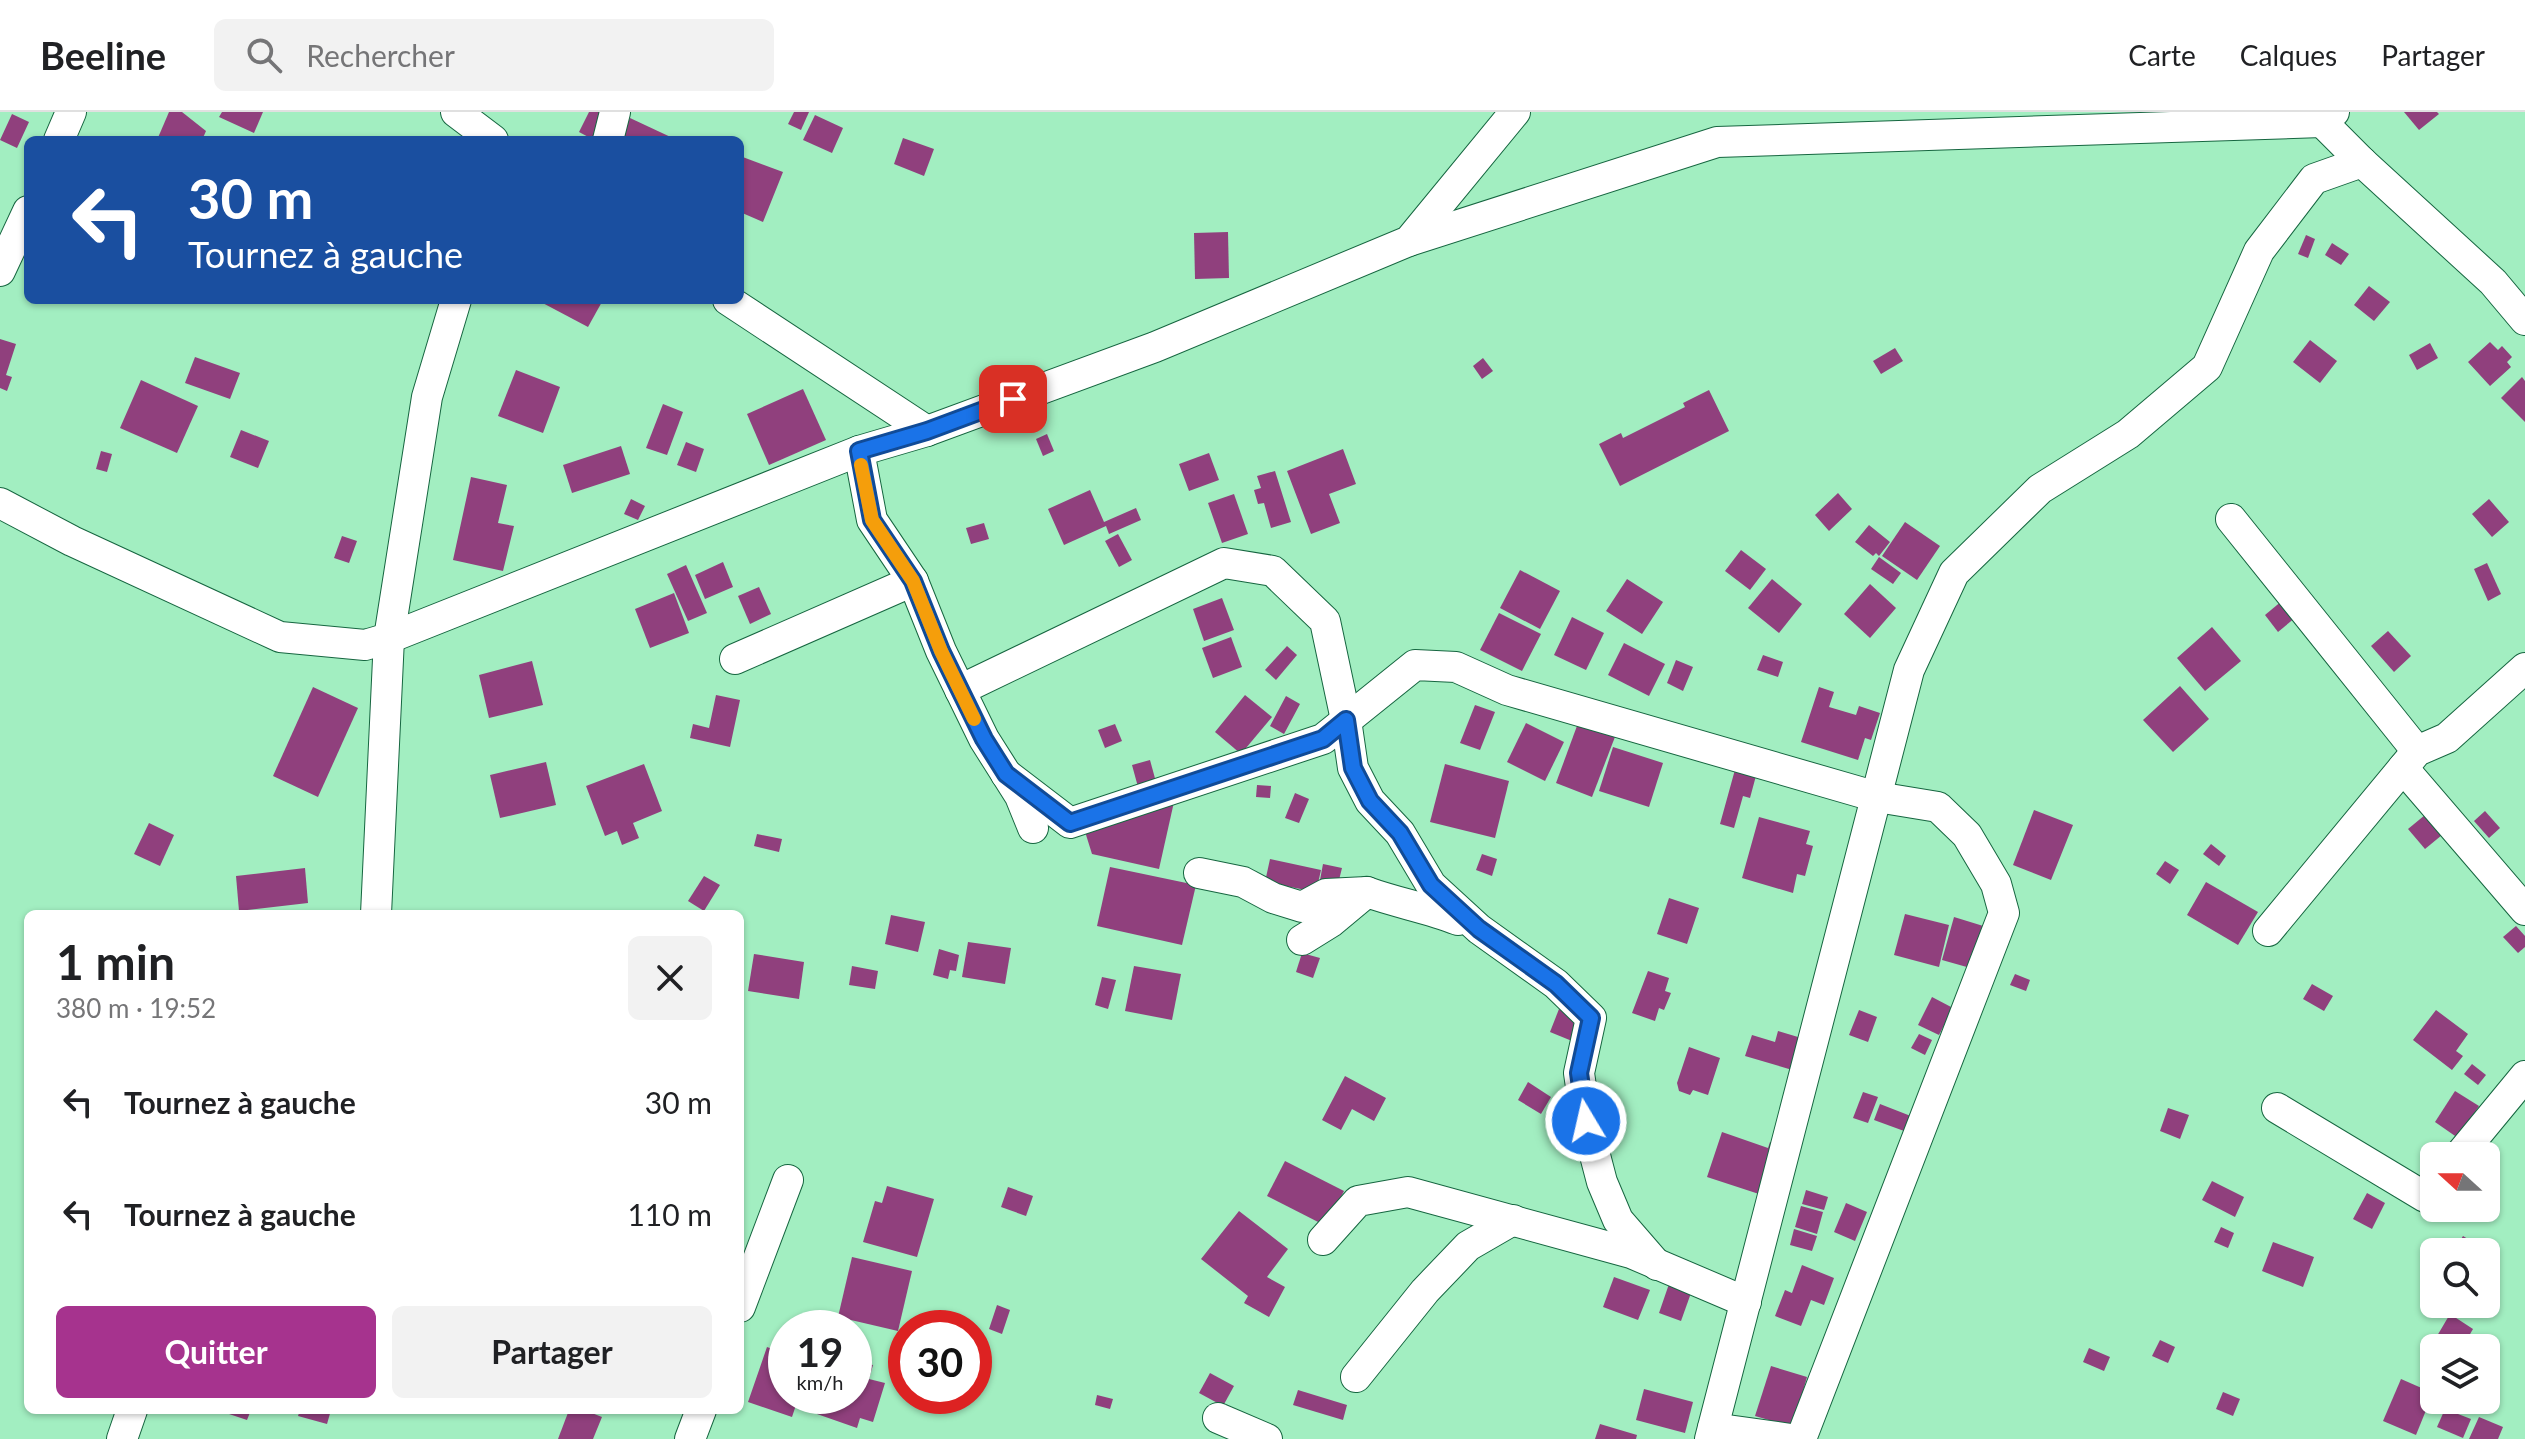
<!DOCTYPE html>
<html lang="fr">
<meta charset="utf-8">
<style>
:root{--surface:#fff;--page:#f2f2f2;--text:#202124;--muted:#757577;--line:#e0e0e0;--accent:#a6338e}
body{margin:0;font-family:Lato,sans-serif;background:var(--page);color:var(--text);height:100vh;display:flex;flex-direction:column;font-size:30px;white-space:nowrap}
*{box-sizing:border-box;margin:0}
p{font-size:26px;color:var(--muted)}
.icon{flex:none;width:44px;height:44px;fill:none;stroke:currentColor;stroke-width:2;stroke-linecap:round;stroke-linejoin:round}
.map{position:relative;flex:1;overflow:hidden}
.panel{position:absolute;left:24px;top:798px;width:720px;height:504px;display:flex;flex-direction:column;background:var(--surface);border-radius:12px;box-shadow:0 2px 6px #0004}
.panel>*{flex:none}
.top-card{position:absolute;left:24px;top:24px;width:720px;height:168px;border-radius:12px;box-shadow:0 2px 6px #0004;background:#1a4fa0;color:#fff;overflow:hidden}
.needle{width:52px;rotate:291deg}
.fabs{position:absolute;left:2420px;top:1030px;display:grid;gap:16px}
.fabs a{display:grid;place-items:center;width:80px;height:80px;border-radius:12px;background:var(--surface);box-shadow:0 2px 6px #0004;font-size:40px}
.speed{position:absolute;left:768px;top:1198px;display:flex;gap:16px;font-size:40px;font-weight:700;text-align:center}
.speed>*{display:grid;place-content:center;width:104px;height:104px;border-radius:50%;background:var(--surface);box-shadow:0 2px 6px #0004;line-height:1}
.speed small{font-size:20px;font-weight:400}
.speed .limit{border:12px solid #d22;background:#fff;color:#111}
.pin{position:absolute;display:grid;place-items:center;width:68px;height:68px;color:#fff;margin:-34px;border-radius:16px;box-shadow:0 4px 12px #0006}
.me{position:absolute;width:88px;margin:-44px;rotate:351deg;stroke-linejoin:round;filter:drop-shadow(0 0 6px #0008)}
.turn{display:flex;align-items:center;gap:28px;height:168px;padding:0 32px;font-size:36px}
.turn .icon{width:104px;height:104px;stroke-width:2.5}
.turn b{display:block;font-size:56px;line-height:68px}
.round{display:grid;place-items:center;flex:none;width:84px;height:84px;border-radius:12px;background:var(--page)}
.summary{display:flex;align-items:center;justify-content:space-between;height:136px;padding:0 32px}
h1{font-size:48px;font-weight:700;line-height:60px}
.cta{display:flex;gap:16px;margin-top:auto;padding:16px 32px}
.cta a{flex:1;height:92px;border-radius:12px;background:var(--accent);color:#fff;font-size:32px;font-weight:700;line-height:92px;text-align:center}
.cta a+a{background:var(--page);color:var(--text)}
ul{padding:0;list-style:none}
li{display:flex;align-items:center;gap:24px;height:112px;padding:0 32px}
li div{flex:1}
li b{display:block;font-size:30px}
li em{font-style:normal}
header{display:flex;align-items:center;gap:48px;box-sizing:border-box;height:112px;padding:0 40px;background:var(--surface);border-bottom:2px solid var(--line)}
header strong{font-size:38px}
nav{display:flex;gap:44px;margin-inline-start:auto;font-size:28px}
.search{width:560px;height:72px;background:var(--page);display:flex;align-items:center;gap:20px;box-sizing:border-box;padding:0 28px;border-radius:12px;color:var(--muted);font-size:30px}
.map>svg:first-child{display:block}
.building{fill:#90407d}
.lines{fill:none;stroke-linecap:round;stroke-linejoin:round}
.street-casing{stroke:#166640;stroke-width:32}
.street{stroke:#fff;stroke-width:30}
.route-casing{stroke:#114b97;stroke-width:20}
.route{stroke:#1a73e8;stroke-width:14}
.slow{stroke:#f59e0b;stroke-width:14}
</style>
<header>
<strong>Beeline</strong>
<div class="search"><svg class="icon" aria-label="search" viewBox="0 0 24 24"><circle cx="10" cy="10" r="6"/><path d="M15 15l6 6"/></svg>Rechercher</div>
<nav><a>Carte</a><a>Calques</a><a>Partager</a></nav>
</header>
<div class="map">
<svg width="2525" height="1327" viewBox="0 0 2525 1327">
<rect width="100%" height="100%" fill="#a2eec1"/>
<g class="building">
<polygon points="169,0 182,0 206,19 202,28 157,28"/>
<polygon points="222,0 263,0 254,21 219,5"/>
<polygon points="589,0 610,0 594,28 579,20"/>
<polygon points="794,0 809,0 801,18 788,12"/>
<polygon points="2404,0 2437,0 2439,2 2419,18"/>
<polygon points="12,2 29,10 17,36 0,28"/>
<polygon points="815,3 843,16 832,41 803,28"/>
<polygon points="630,6 677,28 620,28"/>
<polygon points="903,26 934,37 924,64 894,52"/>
<polygon points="740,44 783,60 763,110 740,100"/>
<polygon points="1228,120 1229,166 1195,167 1194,121"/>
<polygon points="2306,123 2315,127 2308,146 2298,142"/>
<polygon points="2332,131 2349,142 2341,153 2325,143"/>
<polygon points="2369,174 2390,190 2374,209 2354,193"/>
<polygon points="537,188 603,188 588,215"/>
<polygon points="0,227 16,232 6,263 12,265 7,279 0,276"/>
<polygon points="2310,228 2337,249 2320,271 2293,250"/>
<polygon points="2490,230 2498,238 2502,234 2512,245 2507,250 2511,255 2490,274 2468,250"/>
<polygon points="2430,231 2438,246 2417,258 2409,243"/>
<polygon points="1895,236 1903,249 1881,262 1873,249"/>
<polygon points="195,245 240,261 230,287 185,271"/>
<polygon points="1483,246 1493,259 1482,267 1473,254"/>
<polygon points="516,258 560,275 543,321 498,304"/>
<polygon points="2522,265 2525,269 2525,310 2501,286"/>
<polygon points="141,268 198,294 177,341 120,316"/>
<polygon points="803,277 826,328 769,353 747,302"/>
<polygon points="1709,278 1729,319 1620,374 1599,332 1621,321 1623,326 1685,295 1683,291"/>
<polygon points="663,292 683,300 667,343 646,336"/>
<polygon points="241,318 269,329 258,356 230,345"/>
<polygon points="1047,322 1054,339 1043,344 1036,327"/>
<polygon points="686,330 704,337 696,360 677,353"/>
<polygon points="621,334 630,362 572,381 563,353"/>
<polygon points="1343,337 1356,372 1329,382 1340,411 1311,422 1287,359"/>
<polygon points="101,339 112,342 107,360 96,357"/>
<polygon points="1209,341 1219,368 1189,379 1179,352"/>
<polygon points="1275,359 1291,410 1271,416 1264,391 1258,392 1254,378 1261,376 1257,364"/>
<polygon points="471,365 507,373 498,411 514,414 503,459 453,448"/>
<polygon points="1090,378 1104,410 1136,396 1141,408 1109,422 1106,414 1064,433 1048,397"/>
<polygon points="1838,381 1852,397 1829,419 1815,403"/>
<polygon points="1234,382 1248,422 1222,431 1208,391"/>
<polygon points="631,387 645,394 638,408 624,402"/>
<polygon points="2489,387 2509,410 2492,425 2472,402"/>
<polygon points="1905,410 1940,434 1917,468 1882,444"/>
<polygon points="984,411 989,427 971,432 966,416"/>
<polygon points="1869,413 1890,430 1879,444 1876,441 1873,444 1855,430"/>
<polygon points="1118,422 1132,448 1119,455 1105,429"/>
<polygon points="342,424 357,429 349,451 334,446"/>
<polygon points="1741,438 1766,457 1750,478 1725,459"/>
<polygon points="1879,445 1901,461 1893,472 1871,457"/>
<polygon points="723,450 733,475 705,487 695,463"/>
<polygon points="2487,451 2501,482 2488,489 2474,457"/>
<polygon points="686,453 707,501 688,509 667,462"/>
<polygon points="1520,458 1560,479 1540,517 1500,496"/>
<polygon points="1627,467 1663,490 1642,522 1606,499"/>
<polygon points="1772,467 1802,492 1779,521 1748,496"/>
<polygon points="1870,472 1896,496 1870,526 1844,502"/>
<polygon points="759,475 771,502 750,512 738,484"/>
<polygon points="674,481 689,521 650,536 635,497"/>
<polygon points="1222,486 1234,518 1204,529 1193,497"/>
<polygon points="2283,488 2296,505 2278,520 2265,503"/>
<polygon points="1499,501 1541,522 1522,559 1480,538"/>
<polygon points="1572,505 1604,521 1586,558 1554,543"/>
<polygon points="2212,515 2241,549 2205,579 2177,546"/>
<polygon points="2388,519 2411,544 2394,560 2371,534"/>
<polygon points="1231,525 1242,555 1213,566 1202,536"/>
<polygon points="1624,531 1665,552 1649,584 1608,563"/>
<polygon points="1287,534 1297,543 1276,568 1265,558"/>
<polygon points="1763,543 1783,550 1778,565 1757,558"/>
<polygon points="1676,548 1693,555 1683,579 1667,571"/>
<polygon points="532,549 543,593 489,606 479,563"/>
<polygon points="2180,574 2209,607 2173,640 2143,608"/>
<polygon points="313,575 358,596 318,685 273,664"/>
<polygon points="1819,575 1834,580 1829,595 1856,603 1859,594 1880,601 1871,628 1865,626 1858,648 1801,630"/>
<polygon points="716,583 740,588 730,635 690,626 693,612 709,616"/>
<polygon points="1245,583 1272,605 1241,642 1215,620"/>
<polygon points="1286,584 1300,592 1284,622 1270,614"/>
<polygon points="1475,593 1495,600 1480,638 1460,631"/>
<polygon points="1581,603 1618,617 1592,685 1556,671"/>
<polygon points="1526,611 1564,630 1545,669 1507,650"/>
<polygon points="1115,612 1122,629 1105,636 1098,618"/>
<polygon points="1613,635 1663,651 1649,695 1599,679"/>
<polygon points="1150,648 1156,670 1138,675 1132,653"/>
<polygon points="546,650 556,693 500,706 490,663"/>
<polygon points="644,652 662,699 633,711 639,726 622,733 617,719 605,724 586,674"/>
<polygon points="1445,652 1509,669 1495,726 1430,710"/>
<polygon points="1736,654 1757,660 1750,686 1743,684 1734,716 1720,712"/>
<polygon points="1257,673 1271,674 1270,686 1256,685"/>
<polygon points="1176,681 1159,757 1092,742 1082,710"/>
<polygon points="1295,681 1309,687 1299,711 1285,706"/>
<polygon points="2034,698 2073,713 2051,768 2013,753"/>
<polygon points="2485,699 2500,716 2489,726 2474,709"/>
<polygon points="2425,703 2442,723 2425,737 2408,717"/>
<polygon points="1759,705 1810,719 1806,732 1813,734 1805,764 1797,762 1793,781 1742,766"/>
<polygon points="149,711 174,723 160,754 134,742"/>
<polygon points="757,722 782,727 779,740 754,734"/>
<polygon points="2211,732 2226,744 2219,754 2203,742"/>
<polygon points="1482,742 1497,747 1492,764 1476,758"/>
<polygon points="1270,747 1321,758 1316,780 1265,770"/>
<polygon points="2165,749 2179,758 2170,772 2156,762"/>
<polygon points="1323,752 1342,756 1338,772 1320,768"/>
<polygon points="1110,755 1196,773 1182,833 1097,814"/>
<polygon points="305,756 308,791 239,799 236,764"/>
<polygon points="704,764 720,773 704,799 688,789"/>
<polygon points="2206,770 2258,800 2238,833 2187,803"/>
<polygon points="1669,786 1699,796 1687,832 1657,822"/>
<polygon points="1905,802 1949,813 1939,855 1894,843"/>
<polygon points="891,803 925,810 918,840 885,832"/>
<polygon points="1954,805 1993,817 1981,859 1942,848"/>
<polygon points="2516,814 2525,824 2525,835 2518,841 2503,825"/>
<polygon points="968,830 1011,836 1005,872 962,865"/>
<polygon points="939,837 959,843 956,859 950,858 948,867 933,863"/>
<polygon points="1302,841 1320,846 1313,866 1296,860"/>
<polygon points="754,842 804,850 799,887 748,879"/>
<polygon points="852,854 878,859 875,877 849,873"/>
<polygon points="1134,854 1181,862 1172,908 1125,899"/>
<polygon points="1648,859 1669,866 1665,879 1671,881 1664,898 1659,896 1655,909 1632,901"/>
<polygon points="2015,862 2030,868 2026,879 2010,873"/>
<polygon points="1102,865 1116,868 1108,897 1095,893"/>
<polygon points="2312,872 2333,884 2324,899 2303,887"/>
<polygon points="1932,885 1953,896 1939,923 1918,913"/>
<polygon points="1559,897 1581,906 1572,929 1550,920"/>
<polygon points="1859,898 1877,905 1868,930 1849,923"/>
<polygon points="2436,898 2468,922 2456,939 2463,944 2452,958 2413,928"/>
<polygon points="1778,919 1808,928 1799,960 1745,944 1752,923 1775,930"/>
<polygon points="1919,922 1932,928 1925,943 1911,936"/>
<polygon points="1689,935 1720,946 1708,983 1693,978 1690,983 1679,979 1677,971"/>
<polygon points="2472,952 2486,963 2478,973 2464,962"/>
<polygon points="1345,964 1386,986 1374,1009 1352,997 1341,1018 1322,1008"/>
<polygon points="1528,970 1551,985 1541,1002 1518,988"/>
<polygon points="2455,979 2479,994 2458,1026 2435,1010"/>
<polygon points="1863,980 1878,985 1868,1011 1853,1006"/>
<polygon points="1880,992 1921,1008 1915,1023 1874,1008"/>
<polygon points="2168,996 2189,1003 2180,1027 2160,1019"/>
<polygon points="1722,1020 1768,1036 1770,1030 1784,1034 1762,1083 1707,1065"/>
<polygon points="1285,1049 1344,1079 1326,1114 1267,1084"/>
<polygon points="2212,1069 2244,1085 2235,1105 2202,1088"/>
<polygon points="887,1074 934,1087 917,1145 863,1130 875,1089 882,1091"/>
<polygon points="1008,1075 1033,1084 1026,1104 1001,1095"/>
<polygon points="1806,1078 1828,1085 1824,1098 1802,1092"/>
<polygon points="2367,1081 2385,1091 2372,1117 2353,1107"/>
<polygon points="1846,1091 1867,1100 1855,1129 1834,1120"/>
<polygon points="1801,1094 1823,1100 1817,1122 1795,1115"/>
<polygon points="1239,1099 1288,1137 1267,1165 1285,1175 1269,1205 1244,1191 1248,1184 1201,1147"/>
<polygon points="2221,1115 2234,1121 2228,1136 2214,1130"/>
<polygon points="1794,1117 1817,1124 1812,1139 1790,1133"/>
<polygon points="2463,1124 2476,1132 2472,1140 2453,1140"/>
<polygon points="2273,1130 2314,1145 2303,1175 2262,1159"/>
<polygon points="852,1145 912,1159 898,1219 838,1205"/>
<polygon points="1802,1153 1834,1166 1824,1193 1811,1188 1801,1214 1775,1204 1785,1178 1792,1181"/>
<polygon points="1614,1165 1650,1178 1638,1208 1603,1195"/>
<polygon points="1669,1172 1691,1181 1681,1209 1659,1201"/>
<polygon points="997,1193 1010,1198 1002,1222 989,1217"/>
<polygon points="2450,1202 2473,1217 2462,1236 2437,1224"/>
<polygon points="2160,1228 2175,1235 2168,1251 2152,1244"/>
<polygon points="767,1235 786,1242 786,1284 799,1284 792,1305 748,1290"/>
<polygon points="2089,1236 2110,1245 2104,1259 2083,1250"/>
<polygon points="854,1248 873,1253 869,1267 885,1271 873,1310 860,1306 857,1316 817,1302 822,1284 854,1284"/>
<polygon points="1771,1254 1807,1265 1793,1315 1755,1304"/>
<polygon points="1210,1261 1234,1274 1223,1294 1199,1281"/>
<polygon points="2401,1267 2433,1281 2416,1323 2383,1309"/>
<polygon points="1644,1277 1693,1290 1685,1321 1636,1308"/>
<polygon points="1298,1278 1347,1293 1343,1308 1293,1293"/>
<polygon points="2223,1280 2240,1287 2233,1304 2216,1297"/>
<polygon points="1097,1283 1113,1287 1110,1297 1095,1293"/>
<polygon points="2445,1297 2471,1307 2463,1326 2437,1315"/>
<polygon points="217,1298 251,1298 247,1308"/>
<polygon points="300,1298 331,1298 327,1312 298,1304"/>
<polygon points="569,1298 584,1298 602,1305 593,1327 558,1327"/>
<polygon points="2479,1305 2503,1315 2498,1327 2469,1327"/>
<polygon points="1600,1312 1637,1323 1636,1327 1595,1327"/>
</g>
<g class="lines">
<defs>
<g id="street">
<polyline points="456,0 493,28"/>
<polyline points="2312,0 2362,50"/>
<polyline points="59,28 71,0"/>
<polyline points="608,28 615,0"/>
<polyline points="1409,129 1717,30 2322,10 2334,0"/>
<polyline points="0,159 28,99"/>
<polyline points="728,188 927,319"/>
<polyline points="859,339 872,408 913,469 941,539 984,627 1020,684 1033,716"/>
<polyline points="0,391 72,429 280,525 365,533 389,526 859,339 927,319 1155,235 1409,129 1515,0"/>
<polyline points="2231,407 2417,639"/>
<polyline points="735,547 913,469"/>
<polyline points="960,578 1224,451 1273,459 1325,509 1346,608 1353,656 1370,689 1400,721 1431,773 1479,817 1556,872 1591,906 1579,961 1586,1009 1602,1070 1618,1108 1657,1153"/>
<polyline points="2403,656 2525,798"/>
<polyline points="1006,662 1070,711 1323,627 1415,553 1456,555 1507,578 1877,685 1938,695 1967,723 1996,772 2004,801 1801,1327"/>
<polyline points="1199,761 1243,770 1273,786 1302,795 1326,782 1367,780"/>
<polyline points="376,802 389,526 427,285 456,188"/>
<polyline points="2268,819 2417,639 2447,626 2525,556"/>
<path d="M1302,828L1331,810L1367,780C1397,791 1428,796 1458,808"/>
<polyline points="2277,996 2425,1085 2434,1074"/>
<polyline points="2459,1044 2525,964"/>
<polyline points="1323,1128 1358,1089 1408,1080 1631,1141 1746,1190"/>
<polyline points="740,1195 788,1068"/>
<polyline points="1356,1265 1425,1179 1468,1134 1513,1108"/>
<polyline points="1218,1306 1267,1327"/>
<polyline points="1713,1316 1791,1327"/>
<polyline points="122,1327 132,1298"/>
<polyline points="690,1327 701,1298"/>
<polyline points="1710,1327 1909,558 1954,461 2040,377 2128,322 2207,255 2259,139 2314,67 2362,50 2493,170 2525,208"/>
</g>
</defs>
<use href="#street" class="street-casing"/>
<use href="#street" class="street"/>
</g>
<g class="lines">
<defs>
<polyline id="route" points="1013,287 927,319 859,339 872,408 913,469 941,539 984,627 1006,662 1070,711 1323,627 1346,608 1353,656 1370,689 1400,721 1431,773 1479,817 1556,872 1591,906 1579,961 1586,1009"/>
</defs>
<use href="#route" class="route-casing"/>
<use href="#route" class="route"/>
<polyline class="slow" points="861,353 872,408 913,469 941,539 974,607"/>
</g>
</svg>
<div class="fabs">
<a><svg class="needle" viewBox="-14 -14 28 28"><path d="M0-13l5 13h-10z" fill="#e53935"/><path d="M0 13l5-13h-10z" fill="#757577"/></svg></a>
<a><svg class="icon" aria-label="search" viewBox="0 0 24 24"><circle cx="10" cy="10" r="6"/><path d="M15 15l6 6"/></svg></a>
<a><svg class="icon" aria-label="layers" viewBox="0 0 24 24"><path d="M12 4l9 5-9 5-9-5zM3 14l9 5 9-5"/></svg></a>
</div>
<div class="speed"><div>19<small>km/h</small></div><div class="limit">30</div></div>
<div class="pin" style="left:1013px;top:287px;background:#d93025"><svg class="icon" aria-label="arrive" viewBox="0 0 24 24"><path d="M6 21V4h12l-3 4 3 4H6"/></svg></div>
<svg class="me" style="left:1586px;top:1009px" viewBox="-20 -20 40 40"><circle r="17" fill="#1a73e8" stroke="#fff" stroke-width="3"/><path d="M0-11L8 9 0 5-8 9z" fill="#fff"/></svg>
<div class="top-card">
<div class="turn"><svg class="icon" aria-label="left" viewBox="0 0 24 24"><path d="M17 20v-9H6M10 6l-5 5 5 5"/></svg><div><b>30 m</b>Tournez à gauche</div></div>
</div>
<section class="panel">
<div class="summary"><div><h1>1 min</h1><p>380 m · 19:52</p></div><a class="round"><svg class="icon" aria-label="close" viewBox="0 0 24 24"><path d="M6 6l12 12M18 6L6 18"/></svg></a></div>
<ul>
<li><svg class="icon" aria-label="left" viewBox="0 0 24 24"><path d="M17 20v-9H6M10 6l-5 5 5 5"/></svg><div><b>Tournez à gauche</b></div><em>30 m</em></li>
<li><svg class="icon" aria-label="left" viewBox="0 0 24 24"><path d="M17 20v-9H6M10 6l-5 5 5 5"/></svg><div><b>Tournez à gauche</b></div><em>110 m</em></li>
</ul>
<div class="cta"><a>Quitter</a><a>Partager</a></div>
</section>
</div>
